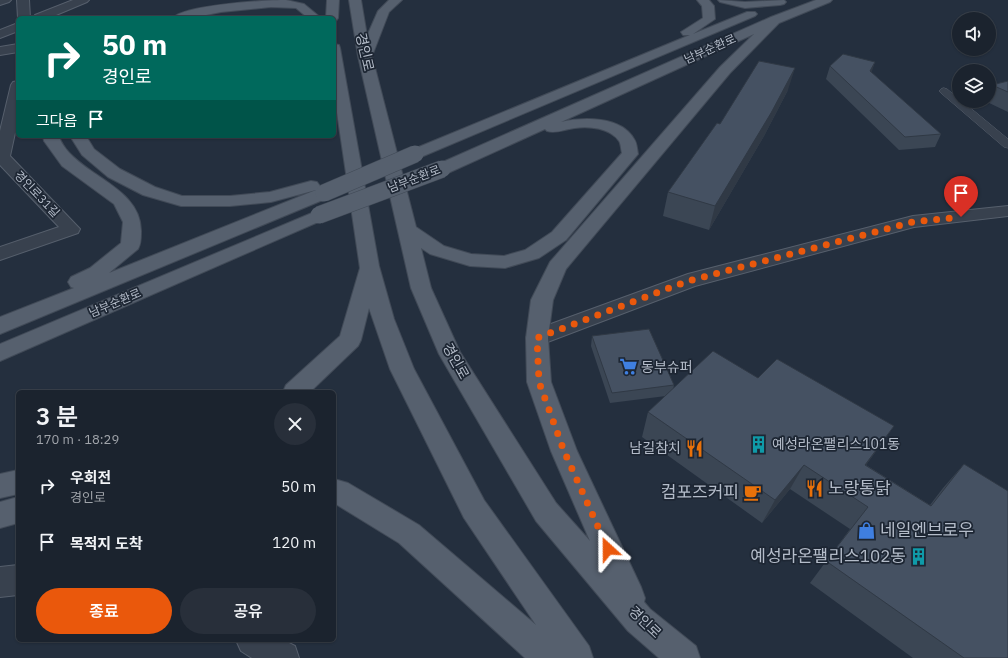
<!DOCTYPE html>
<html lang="ko">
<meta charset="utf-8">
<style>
:root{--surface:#1b232e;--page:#282f3a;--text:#f1f3f6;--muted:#a0a4aa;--line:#39404a;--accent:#ea580c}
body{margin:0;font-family:"IBM Plex Sans","Noto Sans KR",sans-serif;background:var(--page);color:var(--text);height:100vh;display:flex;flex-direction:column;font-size:15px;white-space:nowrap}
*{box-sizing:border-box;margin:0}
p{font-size:13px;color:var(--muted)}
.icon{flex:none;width:22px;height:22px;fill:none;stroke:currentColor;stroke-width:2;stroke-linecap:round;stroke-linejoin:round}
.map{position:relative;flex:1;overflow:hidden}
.drawer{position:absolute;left:16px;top:390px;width:320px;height:252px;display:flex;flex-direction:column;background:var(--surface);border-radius:6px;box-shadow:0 1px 3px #0004,0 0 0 1px var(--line)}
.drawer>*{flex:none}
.hud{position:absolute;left:16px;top:16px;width:320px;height:122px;border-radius:6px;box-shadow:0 1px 3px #0004,0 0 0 1px var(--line);background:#00695c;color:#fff;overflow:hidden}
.tools{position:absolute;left:952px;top:12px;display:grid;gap:8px}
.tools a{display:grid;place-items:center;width:44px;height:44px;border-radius:50%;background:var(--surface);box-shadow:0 1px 3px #0004,0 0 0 1px var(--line);font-size:20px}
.pin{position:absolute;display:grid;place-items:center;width:34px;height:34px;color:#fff;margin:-41px -17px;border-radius:50% 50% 50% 0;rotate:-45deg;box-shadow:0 0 4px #0007}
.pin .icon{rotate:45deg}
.me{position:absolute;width:44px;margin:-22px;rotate:336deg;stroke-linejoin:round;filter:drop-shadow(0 0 3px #0008)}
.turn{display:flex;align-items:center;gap:14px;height:84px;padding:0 20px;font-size:18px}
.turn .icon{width:52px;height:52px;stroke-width:2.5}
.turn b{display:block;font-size:28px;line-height:34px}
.then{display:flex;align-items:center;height:38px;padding:0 20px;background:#0003;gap:8px;font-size:15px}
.round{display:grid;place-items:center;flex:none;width:42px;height:42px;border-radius:21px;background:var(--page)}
.headline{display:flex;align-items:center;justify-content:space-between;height:68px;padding:0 20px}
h1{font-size:24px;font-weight:600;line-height:30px}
.action{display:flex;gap:8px;margin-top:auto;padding:8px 20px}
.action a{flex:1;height:46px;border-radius:24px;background:var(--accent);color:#fff;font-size:16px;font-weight:600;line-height:46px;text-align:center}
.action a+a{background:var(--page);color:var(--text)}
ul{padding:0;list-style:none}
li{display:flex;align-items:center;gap:12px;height:56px;padding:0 20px}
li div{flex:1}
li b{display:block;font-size:15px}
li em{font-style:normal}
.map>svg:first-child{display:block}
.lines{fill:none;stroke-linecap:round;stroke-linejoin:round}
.service-casing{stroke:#565f6c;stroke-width:1}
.minor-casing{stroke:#565f6c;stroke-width:2}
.primary-casing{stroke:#414a57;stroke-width:2}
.service{fill:#38414e;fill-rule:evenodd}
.minor{fill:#38414e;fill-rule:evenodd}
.primary{fill:#56606e;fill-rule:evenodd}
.primary-bridge-casing{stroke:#414a57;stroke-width:18;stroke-linecap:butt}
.primary-bridge{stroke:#56606e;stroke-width:17}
.wall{fill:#3b4654}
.shaded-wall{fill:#303945}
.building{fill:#455162;stroke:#303945}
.route{stroke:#ea580c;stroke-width:7;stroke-dasharray:0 12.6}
.labels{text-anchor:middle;stroke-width:3.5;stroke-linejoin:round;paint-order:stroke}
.far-street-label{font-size:12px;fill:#b4bcc9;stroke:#1d2633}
.street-label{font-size:14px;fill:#b4bcc9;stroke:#1d2633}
.poi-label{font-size:14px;fill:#b4bcc9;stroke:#1d2633;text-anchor:start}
.near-poi-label{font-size:17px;fill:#b4bcc9;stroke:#1d2633;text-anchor:start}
</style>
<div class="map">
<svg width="1008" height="658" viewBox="0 0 1008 658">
<rect width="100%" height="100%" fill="#242f3e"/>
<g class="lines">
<defs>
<polygon id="service" points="944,88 947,89 959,99 959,101 962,101 1008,139 1008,148 1004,147 941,93 939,91 941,89"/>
<g id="minor">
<polygon points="0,0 11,0 9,2 0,5"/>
<polygon points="17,0 29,0 30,18 18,18"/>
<polygon points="73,0 89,0 87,2 49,18 33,18 35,15"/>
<polygon points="18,23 18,31 0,38 0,30"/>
<polygon points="18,44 18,52 0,55 0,47"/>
<polygon points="18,81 18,119 10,156 80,229 78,233 0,260 0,247 59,227 0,165 0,131 11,85 13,82"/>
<polygon points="1008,206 1008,216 914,227 695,286 537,346 529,344 526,338 529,332 688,274 913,216"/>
<polygon points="18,565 18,595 0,597 0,567"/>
<polygon points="236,640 283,640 295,646 299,658 252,658 241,651"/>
</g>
<g id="primary">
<path d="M286,0L304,4L321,18H308L296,8L271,7L221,12L191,18H173C183,5 267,0 286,0Z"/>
<polygon points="327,0 339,0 338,18 336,21 334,21 334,18 326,18"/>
<path d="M349,0H361L367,36L378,11L389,0H402L389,12L372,56L416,227L444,246L471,254L504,256L525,250L552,232L622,153C621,150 621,144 619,141C610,128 589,126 575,128C565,129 556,134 547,131L545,129L448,173L442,174L436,173L434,169L436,165L771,17L816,0H832L830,2L779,23L730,73L566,269L553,300L548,338L551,382L577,451L641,587L645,598L644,602L650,609L696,646L700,658H659L628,631L536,521L439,354L411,288L358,56ZM754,34L720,67L550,262L531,300L526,338L527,382L551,451L590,541L556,503L460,352L431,288L421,248L430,254L470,266L505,268L539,258L566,240L638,154C637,149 637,143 634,139C621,116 583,117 561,122Z"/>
<polygon points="697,0 709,0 714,6 715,19 693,34 747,12 755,12 757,14 755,16 421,157 415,159 409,157 407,154 409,151 690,35 683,35 681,32 703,18 702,6"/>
<polygon points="718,0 745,2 784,0 786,2 784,4 780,5 745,8 720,2"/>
<polygon points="334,44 339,45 340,48 379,266 394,319 414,369 484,500 589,646 593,658 525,658 399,543 334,503 334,479 348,483 419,525 536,625 464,518 390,369 369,308 361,340 358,346 310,392 283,392 286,385 340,336 360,268 334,92"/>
<path d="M43,136H59C60,141 63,145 66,149C89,178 142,190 141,232C141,238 141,244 138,249L109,273L316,190L271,202L230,206H181L143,195L108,177L82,155L70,136H86L94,149L120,169L155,187L182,196H230L270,192L311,181L317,182L320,186L317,189L324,188L330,189L333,193L330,197L0,334V317L74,288L71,287L68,282L71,277L90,268L121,243L123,222L114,204L62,166L44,141Z"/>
<polygon points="319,210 325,211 328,215 325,219 0,361 0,344"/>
<polygon points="18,470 18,494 0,498 0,474"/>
<polygon points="18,497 18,523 0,528 0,502"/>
</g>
</defs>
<use href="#service" class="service-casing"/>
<use href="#minor" class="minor-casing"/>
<use href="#primary" class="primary-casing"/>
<use href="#service" class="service"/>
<use href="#minor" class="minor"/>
<use href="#primary" class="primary"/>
<defs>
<g id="primary-bridge">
<polyline points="324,193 415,154"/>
<polyline points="319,215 442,169"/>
</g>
</defs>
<use href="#primary-bridge" class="primary-bridge-casing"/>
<use href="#primary-bridge" class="primary-bridge"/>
</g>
<g class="wall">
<polygon points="875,62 871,72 941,134 935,147 899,150 826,79 830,66"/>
<polygon points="1008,81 1008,112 985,101 989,101 989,90 992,85"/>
<polygon points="788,90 764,136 709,230 663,216 668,192"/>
<polygon points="592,336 674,385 673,390 758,378 894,426 866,465 930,505 943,488 964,464 1008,658 913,658 810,583 850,529 790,489 762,523 642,437 648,412 666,396 610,403 591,346"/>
</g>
<g class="shaded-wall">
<polygon points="875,62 871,74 870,71"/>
<polygon points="795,68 788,90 764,136 709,230 715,206"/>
<polygon points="894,426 877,450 849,489 865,465"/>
<polygon points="804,465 790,489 762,523 775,500"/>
</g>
<g class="building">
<polygon points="843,54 875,62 870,71 941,134 905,137 830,66"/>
<polygon points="759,61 795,68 771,113 715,206 668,192 717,123 720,124"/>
<polygon points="1008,81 1008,92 992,85"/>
<polygon points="649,329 674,385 612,393 592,336"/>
<polygon points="713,351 758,378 777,359 894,426 865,465 931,506 964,464 1008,491 1008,658 964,658 826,561 868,507 804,465 775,500 648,412"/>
</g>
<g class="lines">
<polyline class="route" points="608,549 564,451 539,382 537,338 688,281 913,222 961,217"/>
</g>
<defs>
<symbol id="supermarket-bare" viewBox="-9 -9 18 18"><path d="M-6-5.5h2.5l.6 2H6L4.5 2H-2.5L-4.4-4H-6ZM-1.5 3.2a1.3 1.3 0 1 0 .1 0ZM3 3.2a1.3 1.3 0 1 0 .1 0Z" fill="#3f7fe0" stroke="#1d2633" stroke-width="2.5" paint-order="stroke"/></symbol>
<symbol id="building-bare" viewBox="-9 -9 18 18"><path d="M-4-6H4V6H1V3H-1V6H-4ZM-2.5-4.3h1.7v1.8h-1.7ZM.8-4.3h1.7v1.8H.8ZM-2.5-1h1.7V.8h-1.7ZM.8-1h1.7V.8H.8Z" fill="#0f9aa8" stroke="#1d2633" stroke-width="2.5" paint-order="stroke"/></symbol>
<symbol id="restaurant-bare" viewBox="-9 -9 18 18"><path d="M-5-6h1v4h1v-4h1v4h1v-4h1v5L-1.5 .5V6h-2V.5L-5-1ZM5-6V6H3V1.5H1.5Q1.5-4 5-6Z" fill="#e8710a" stroke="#1d2633" stroke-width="2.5" paint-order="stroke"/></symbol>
<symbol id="cafe-bare" viewBox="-9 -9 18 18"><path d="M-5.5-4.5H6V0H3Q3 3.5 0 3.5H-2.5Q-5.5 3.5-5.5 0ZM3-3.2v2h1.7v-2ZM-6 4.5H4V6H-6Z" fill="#e8710a" stroke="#1d2633" stroke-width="2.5" paint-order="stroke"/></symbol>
<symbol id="shop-bare" viewBox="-9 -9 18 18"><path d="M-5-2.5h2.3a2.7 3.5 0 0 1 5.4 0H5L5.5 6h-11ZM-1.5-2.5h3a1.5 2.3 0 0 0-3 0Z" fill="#3f7fe0" stroke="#1d2633" stroke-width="2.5" paint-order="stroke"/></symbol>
</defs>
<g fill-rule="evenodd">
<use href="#supermarket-bare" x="616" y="354" width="25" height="25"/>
<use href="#building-bare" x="746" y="432" width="25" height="25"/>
<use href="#restaurant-bare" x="682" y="436" width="25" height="25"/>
<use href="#restaurant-bare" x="802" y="476" width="25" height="25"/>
<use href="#cafe-bare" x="740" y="480" width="25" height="25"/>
<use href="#shop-bare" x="854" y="518" width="25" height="25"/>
<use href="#building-bare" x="906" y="544" width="25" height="25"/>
</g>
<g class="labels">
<g class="far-street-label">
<text transform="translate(710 49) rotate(-24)" y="4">남부순환로</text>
<text transform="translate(414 179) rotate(-21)" y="4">남부순환로</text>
<text transform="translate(37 194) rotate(46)" y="4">경인로31길</text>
<text transform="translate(115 303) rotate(-23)" y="4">남부순환로</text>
</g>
<g class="street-label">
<text transform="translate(365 52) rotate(77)" y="5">경인로</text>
<text transform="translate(456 361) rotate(61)" y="5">경인로</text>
<text transform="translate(645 622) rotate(44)" y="5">경인로</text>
</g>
<g class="poi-label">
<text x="641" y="372">동부슈퍼</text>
<text x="772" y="449">예성라온팰리스101동</text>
<text x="681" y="453" text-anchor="end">남길참치</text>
</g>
<g class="near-poi-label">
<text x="828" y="494">노랑통닭</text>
<text x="739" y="498" text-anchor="end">컴포즈커피</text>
<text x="880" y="536">네일엔브로우</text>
<text x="906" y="562" text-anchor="end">예성라온팰리스102동</text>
</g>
</g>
</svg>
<div class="tools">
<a><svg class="icon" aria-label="sound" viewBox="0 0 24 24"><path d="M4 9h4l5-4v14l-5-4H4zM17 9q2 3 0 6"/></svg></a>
<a><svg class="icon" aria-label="layers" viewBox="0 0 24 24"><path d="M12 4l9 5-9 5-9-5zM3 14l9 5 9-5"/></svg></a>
</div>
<div class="pin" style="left:961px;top:217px;background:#d93025"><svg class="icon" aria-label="arrive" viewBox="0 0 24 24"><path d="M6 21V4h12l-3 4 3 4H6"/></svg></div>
<svg class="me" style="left:608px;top:549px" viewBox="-20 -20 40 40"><path d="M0-17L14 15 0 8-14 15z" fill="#ea580c" stroke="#fff" stroke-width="4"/></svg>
<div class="hud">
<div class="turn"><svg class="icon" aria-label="right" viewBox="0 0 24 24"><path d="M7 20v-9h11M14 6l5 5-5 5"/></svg><div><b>50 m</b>경인로</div></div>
<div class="then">그다음<svg class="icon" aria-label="arrive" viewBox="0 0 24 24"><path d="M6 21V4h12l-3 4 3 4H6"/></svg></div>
</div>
<section class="drawer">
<div class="headline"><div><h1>3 분</h1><p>170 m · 18:29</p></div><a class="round"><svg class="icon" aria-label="close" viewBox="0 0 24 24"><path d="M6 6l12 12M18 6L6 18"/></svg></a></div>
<ul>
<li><svg class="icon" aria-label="right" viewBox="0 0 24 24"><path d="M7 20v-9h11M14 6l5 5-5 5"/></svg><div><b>우회전</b><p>경인로</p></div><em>50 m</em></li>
<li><svg class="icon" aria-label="arrive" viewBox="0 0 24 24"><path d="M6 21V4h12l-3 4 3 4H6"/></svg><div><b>목적지 도착</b></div><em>120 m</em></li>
</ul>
<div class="action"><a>종료</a><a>공유</a></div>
</section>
</div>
